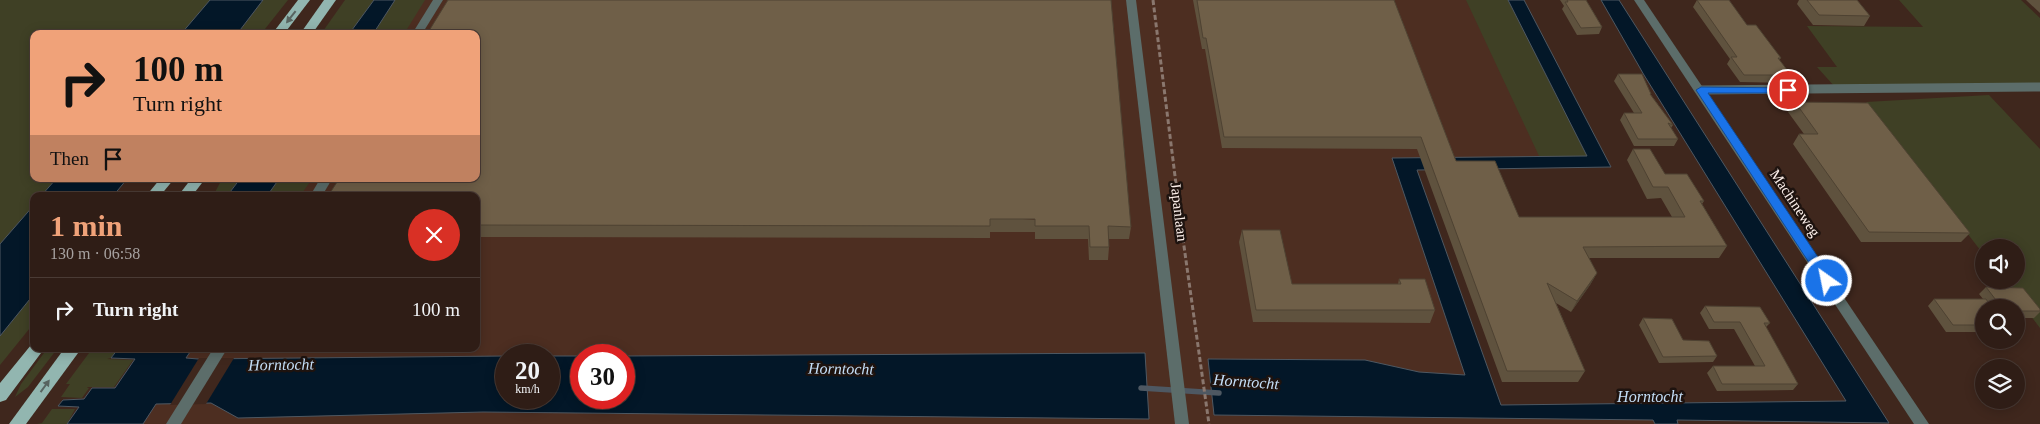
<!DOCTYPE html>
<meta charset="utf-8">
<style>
:root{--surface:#2f1d16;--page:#3b2a23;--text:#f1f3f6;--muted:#a7a2a1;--line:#4a3b35;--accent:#f0a279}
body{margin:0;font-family:Georgia,serif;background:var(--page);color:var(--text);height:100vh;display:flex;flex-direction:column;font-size:19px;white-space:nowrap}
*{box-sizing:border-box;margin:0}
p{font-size:16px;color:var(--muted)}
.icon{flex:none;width:28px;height:28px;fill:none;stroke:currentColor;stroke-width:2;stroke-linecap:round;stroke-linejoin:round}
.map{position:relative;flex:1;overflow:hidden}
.details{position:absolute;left:30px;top:192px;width:450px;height:160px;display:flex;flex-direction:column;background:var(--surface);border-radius:10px;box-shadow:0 2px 12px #0003,0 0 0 1px var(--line)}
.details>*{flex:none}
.banner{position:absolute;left:30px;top:30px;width:450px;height:152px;border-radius:10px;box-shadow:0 2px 12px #0003,0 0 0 1px var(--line);background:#f0a279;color:#111;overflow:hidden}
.buttons{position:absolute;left:1975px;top:239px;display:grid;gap:10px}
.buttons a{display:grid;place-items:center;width:50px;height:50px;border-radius:50%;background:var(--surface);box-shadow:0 2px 12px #0003,0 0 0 1px var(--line);font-size:25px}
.speed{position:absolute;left:495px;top:344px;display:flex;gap:10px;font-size:25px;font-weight:700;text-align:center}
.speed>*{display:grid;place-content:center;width:65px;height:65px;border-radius:50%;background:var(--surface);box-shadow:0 2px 12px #0003,0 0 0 1px var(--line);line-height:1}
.speed small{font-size:12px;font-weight:400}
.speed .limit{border:8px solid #d22;background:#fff;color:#111}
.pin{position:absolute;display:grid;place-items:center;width:42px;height:42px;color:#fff;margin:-21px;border:2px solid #fff;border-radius:50%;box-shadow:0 1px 5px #0007}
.me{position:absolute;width:55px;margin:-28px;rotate:327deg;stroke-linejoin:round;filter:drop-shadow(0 0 4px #0008)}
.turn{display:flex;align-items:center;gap:18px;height:105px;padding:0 20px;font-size:22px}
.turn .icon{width:65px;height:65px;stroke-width:2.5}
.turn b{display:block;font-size:35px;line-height:42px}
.then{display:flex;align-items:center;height:48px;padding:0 20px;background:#0003;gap:10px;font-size:19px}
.round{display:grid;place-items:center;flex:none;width:52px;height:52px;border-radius:26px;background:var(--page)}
.summary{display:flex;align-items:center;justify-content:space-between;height:85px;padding:0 20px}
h1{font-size:30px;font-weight:700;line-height:38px;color:var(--accent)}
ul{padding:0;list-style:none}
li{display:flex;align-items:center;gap:15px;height:65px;padding:0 20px;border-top:1px solid var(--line)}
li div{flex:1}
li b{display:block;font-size:19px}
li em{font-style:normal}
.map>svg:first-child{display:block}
.built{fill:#4d2e21;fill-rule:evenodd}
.green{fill:#3f4025}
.water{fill:#031728;stroke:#4e5862}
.pier{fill:#3f271d}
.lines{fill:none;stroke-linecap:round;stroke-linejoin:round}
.stream{stroke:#4e5862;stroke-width:5.5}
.path{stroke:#8a776e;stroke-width:3;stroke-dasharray:5 2.5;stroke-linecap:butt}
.service{stroke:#5c6d6a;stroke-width:9}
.minor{fill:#5c6d6a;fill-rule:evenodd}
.tertiary{fill:#5c6d6a;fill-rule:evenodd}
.trunk{fill:#92b6b0;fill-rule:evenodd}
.wall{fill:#5f523e}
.shaded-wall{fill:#4e4232}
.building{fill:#6f5f48;stroke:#4e4232}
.oneway{fill:#586460}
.route{fill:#1a73e8;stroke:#114b97}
.labels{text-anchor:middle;stroke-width:5;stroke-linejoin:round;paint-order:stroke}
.street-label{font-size:15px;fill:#fdf0eb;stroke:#1e130f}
.water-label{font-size:16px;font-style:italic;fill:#c4def7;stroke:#1e130f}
</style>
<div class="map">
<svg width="2040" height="424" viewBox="0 0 2040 424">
<rect width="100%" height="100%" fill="#3f271d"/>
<path class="built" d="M384,0H1490L1562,161L1405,162L1495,414L1661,416L1665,424H93L144,349H476V196H247L259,179H476V34H359ZM506,355H549V398H506ZM581,355H624V398H581Z"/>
<g class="green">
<polygon points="0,0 210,0 181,34 34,34 34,179 56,179 41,196 34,196 34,205 0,244"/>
<polygon points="263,0 288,0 261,34 237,34"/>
<polygon points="345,0 374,0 349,34 321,34"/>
<polygon points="395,0 425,0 404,34 373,34"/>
<polygon points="1466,0 1508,0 1588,157 1539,156"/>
<polygon points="1899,0 2021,0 2040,18 2040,85 1835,87 1817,67 1837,67 1807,26 1923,27"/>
<polygon points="1989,95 2040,149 2040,328 2003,280 2016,280 2016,248 1984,248 1984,255 1866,102"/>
<polygon points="222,179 240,179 227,196 213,196"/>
<polygon points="279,179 312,179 300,196 267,196"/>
<polygon points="34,294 34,323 0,365 0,336"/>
<polygon points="47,349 57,349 28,387 15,397 21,384"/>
<polygon points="92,349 118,349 111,358 107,359 133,360 114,387 88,387 87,388 89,388 82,398 61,397 70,384 66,384"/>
<polygon points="52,409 75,409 67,424 37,424 42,423"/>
</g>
<g class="water">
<polygon points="210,0 263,0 237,34 181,34"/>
<polygon points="374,0 395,0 373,34 349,34"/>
<polygon points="1508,0 1524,0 1611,167 1417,170 1501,405 1846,401 1644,75 1601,0 1619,0 1889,423 1677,420 1678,424 1655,424 1653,420 1214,415 1208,359 1365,360 1419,372 1465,375 1392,158 1587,156"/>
<polygon points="56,179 127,179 113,196 41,196"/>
<polygon points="240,179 279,179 267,196 227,196"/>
<polygon points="34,205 34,294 0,336 0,244"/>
<polygon points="118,349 192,349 186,358 198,359 506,356 506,398 549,398 549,356 581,356 581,398 624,398 624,356 1145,353 1149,419 483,412 238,418 211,403 156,404 143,424 67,424 79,407 58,406 63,400 84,399 92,388 115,388 135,359 111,358"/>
</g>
<polygon class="pier" points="199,358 234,358 206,404 170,405"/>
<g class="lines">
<polyline class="stream" points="1141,388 1219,393"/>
<polyline class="path" points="1153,0 1182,232 1209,424"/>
<polyline class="service" points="1701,90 2040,87"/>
<g class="minor">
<polygon points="433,0 443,0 422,34 412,34"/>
<polygon points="1634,0 1644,0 1929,424 1914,424"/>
<polygon points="320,179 332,179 322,196 310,196"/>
<polygon points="213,349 227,349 181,424 166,424"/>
</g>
<polygon class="tertiary" points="1126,0 1136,0 1189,424 1175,424"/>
<g class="trunk">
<polygon points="298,0 310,0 284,34 272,34"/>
<polygon points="324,0 336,0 312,34 300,34"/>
<polygon points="160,179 174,179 160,196 146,196"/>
<polygon points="191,179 205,179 192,196 178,196"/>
<polygon points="34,344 34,349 44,349 41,353 6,400 0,402 0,383 31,345"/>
<polygon points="64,349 81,349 26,424 9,424"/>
</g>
</g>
<g class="wall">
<polygon points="1193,0 1394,0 1456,161 1519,217 1672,217 1661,198 1647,199 1627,160 1633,149 1665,174 1704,201 1702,204 1727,246 1719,258 1589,258 1597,273 1590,285 1571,312 1556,303 1585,371 1578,382 1502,382 1417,149 1222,148 1205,49 1202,49"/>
<polygon points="1560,0 1586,0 1602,27 1599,34 1577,35 1562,9 1564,6"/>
<polygon points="1697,0 1747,25 1781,58 1779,60 1791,75 1786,83 1740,82 1727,64 1730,59 1693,7"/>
<polygon points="1799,0 1857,0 1870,16 1864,26 1813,25 1797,4"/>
<polygon points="2026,0 2040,0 2040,13"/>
<polygon points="1618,74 1651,94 1651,95 1673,125 1671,128 1678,139 1674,146 1634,146 1620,120 1624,113 1634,113 1614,81"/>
<polygon points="1795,102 1970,233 1961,242 1861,242 1793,144 1799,134 1804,134 1788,112"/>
<polygon points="476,179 1131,227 1129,239 1109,239 1109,247 1108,260 1089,260 1088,239 1035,239 1035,232 990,232 990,238 476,237"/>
<polygon points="1242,230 1292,284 1398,284 1399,279 1435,310 1430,323 1253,322 1239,242"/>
<polygon points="1986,287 2040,309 2040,312 2034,318 2016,318 2016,308 1984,308 1984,332 1946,332 1928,306 1934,299 1983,299 1979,294"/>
<polygon points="1705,306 1770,323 1766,327 1798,384 1793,390 1717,391 1707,373 1713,366 1755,366 1734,329 1709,329 1700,313"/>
<polygon points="1643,318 1683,340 1717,356 1713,362 1659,363 1639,325"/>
</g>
<polygon class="shaded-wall" points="1597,273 1590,285 1571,312 1577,301"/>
<g class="building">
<polygon points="448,0 1111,0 1131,227 1108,226 1109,247 1090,247 1089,226 1035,226 1035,219 990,219 990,226 476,225 476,196 328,196 339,179 476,179 476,34 427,34"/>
<polygon points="1197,0 1394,0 1456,161 1495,161 1519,217 1685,217 1668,187 1653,187 1633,149 1650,149 1665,174 1687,174 1704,201 1700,201 1727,246 1583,247 1597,273 1577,301 1547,283 1585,371 1507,371 1421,137 1224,137 1206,38 1203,38"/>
<polygon points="1567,0 1586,0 1602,27 1581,28 1565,2 1568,2"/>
<polygon points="1697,0 1729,0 1747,25 1756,25 1781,58 1778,58 1791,75 1744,75 1731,57 1737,57"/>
<polygon points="1807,0 1857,0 1870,16 1819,15"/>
<polygon points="1618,74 1642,74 1651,94 1650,94 1673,125 1668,123 1678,139 1638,139 1624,113 1642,113"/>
<polygon points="1795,102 1868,103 1970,233 1869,232 1799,134 1818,134"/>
<polygon points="1242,230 1280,230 1292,284 1401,284 1399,279 1425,279 1435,310 1256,310"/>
<polygon points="1986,287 2023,288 2040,309 2040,311 2016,311 2016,308 2002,308"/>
<polygon points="1934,299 1986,299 1992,308 1984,308 1984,325 1953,325"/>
<polygon points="1705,306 1760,307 1770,323 1764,323 1798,384 1722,384 1713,366 1765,366 1740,322 1714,322"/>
<polygon points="1643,318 1672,319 1683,340 1709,341 1717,356 1663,357"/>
</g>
<defs><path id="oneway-solid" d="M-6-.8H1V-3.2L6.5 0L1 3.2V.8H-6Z" transform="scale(1.25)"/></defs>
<g class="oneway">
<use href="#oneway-solid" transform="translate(291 17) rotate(128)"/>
<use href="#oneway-solid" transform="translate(45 386) rotate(-54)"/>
</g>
<polygon class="route" points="1701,87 1791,88 1793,90 1788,93 1708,93 1832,278 1833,281 1832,284 1823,284 1696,90"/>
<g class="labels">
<g class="street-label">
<text transform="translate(1795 203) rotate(56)" y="5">Machineweg</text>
<text transform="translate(1179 212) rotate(83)" y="5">Japanlaan</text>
</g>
<g class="water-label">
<text transform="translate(281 364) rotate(-1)" y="6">Horntocht</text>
<text transform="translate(841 368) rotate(1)" y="6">Horntocht</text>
<text transform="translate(1246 381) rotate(4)" y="6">Horntocht</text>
<text x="1650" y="402">Horntocht</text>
</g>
</g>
</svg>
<div class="buttons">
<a><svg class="icon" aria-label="sound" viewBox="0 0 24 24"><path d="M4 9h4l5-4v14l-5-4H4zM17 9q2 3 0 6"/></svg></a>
<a><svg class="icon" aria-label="search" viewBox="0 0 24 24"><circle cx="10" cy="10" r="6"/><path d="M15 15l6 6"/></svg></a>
<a><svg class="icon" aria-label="layers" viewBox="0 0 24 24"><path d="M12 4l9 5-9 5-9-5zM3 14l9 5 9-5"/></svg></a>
</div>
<div class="speed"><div>20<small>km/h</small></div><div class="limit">30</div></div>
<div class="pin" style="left:1788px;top:90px;background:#d93025"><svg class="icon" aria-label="arrive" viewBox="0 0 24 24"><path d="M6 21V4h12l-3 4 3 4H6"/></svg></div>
<svg class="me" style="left:1827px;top:281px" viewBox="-20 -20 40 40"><circle r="17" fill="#1a73e8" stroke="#fff" stroke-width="3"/><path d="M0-11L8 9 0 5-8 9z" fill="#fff"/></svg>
<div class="banner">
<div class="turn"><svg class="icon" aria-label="right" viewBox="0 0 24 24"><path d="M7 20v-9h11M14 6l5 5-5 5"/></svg><div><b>100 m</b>Turn right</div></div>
<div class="then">Then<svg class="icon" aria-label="arrive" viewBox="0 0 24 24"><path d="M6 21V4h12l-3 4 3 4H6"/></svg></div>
</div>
<section class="details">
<div class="summary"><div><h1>1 min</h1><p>130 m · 06:58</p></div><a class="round" style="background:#d93025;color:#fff"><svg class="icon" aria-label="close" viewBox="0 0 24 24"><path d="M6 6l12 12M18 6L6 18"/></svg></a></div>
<ul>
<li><svg class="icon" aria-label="right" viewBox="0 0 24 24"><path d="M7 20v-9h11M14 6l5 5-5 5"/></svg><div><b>Turn right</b></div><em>100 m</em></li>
</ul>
</section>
</div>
